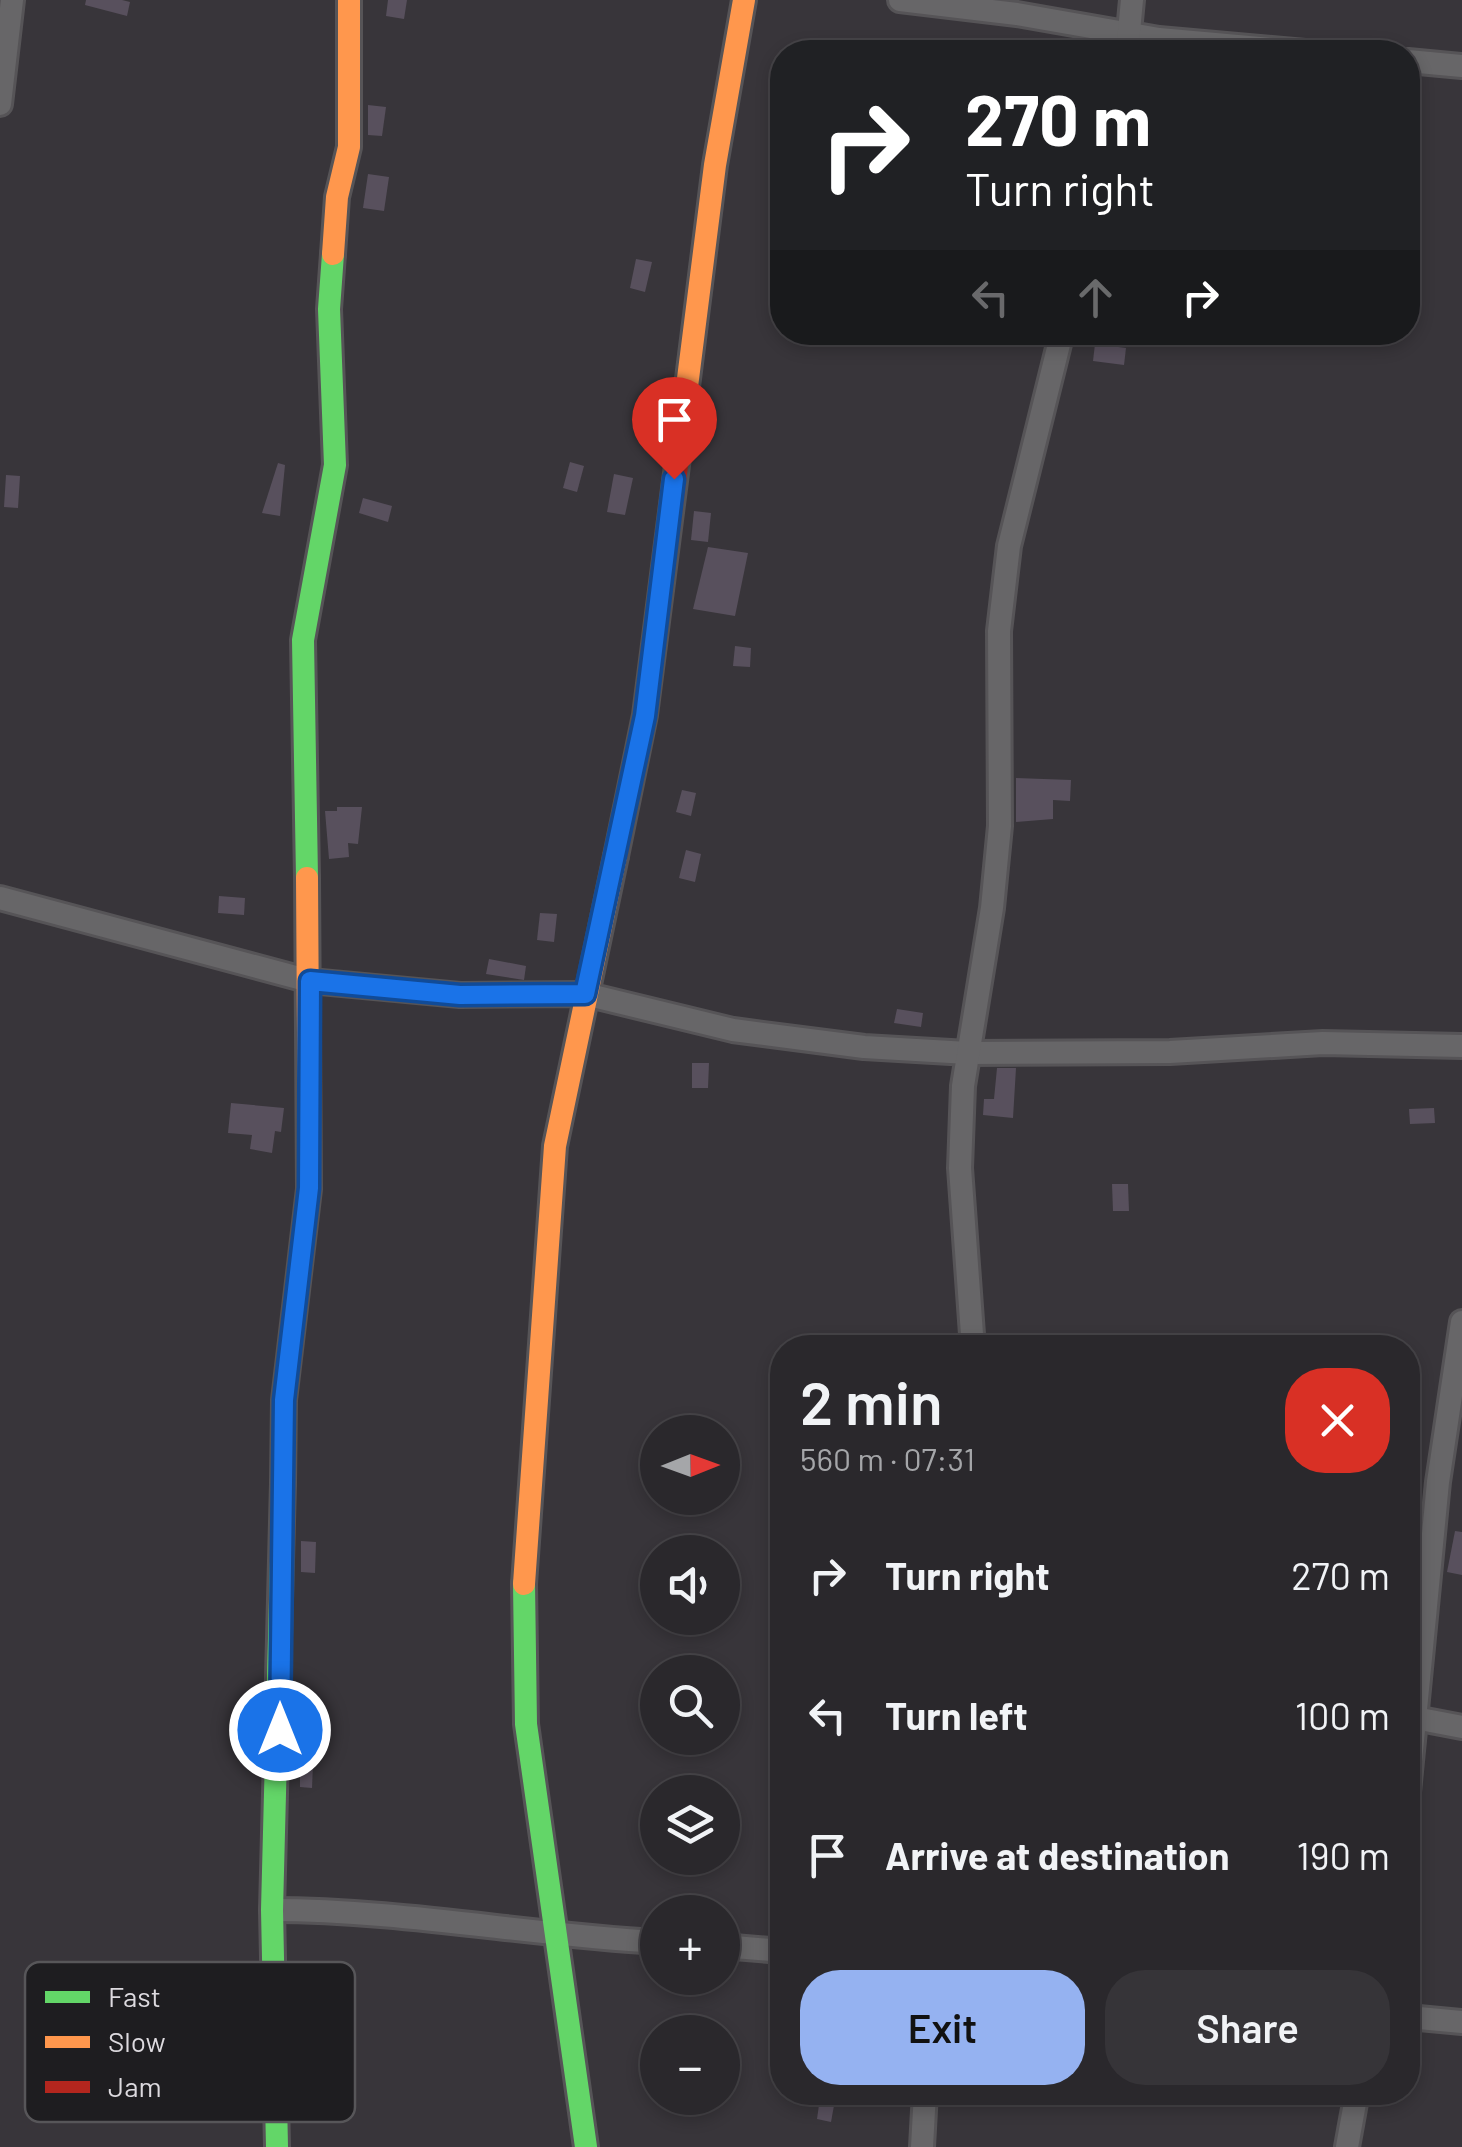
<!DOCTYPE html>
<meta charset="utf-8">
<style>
:root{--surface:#2a282c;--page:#363438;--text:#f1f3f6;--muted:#a5a6a9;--line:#464448;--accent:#95b2f1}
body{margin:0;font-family:Barlow,sans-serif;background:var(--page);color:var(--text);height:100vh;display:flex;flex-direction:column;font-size:38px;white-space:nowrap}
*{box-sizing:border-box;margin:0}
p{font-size:32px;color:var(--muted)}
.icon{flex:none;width:55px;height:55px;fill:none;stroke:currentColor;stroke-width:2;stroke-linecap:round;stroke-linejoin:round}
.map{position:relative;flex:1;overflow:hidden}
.drawer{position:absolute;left:770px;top:1335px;width:650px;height:770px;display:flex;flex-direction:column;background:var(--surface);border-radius:40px;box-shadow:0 5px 15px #0003,0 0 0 2px var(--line)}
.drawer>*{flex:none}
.guide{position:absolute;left:770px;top:40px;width:650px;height:305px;border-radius:40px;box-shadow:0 5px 15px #0003,0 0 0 2px var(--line);background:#202124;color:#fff;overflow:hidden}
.needle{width:65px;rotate:89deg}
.controls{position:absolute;left:640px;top:1415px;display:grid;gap:20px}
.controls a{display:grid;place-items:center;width:100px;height:100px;border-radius:50%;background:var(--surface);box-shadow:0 5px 15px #0003,0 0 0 2px var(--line);font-size:50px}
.pin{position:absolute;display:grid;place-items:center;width:85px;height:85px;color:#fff;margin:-102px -42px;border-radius:50% 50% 50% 0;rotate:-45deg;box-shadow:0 0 10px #0007}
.pin .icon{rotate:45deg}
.me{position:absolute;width:110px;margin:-55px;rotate:0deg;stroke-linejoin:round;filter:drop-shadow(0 0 8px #0008)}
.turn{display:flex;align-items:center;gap:35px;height:210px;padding:0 30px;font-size:45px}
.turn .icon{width:130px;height:130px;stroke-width:2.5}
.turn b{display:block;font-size:70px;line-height:85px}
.lanes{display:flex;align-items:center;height:95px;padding:0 30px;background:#0003;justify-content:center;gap:50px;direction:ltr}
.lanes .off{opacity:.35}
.round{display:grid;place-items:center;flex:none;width:105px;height:105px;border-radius:40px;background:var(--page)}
.head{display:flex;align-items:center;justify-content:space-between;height:170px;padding:0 30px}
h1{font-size:60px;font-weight:600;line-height:75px}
.primary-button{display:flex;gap:20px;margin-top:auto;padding:20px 30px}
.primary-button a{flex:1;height:115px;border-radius:40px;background:var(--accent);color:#111;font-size:40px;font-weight:600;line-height:115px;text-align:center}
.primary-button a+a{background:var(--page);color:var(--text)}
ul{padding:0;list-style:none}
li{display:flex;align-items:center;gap:30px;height:140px;padding:0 30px}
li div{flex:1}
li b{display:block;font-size:38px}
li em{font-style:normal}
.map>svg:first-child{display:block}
.building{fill:#58505d}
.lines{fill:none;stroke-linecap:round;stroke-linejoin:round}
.street-casing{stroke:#565457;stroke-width:28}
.fast-casing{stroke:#565457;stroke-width:28}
.slow-casing{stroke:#565457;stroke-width:28}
.jam-casing{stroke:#565457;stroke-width:28}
.street{stroke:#676668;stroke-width:22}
.fast{stroke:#63d668;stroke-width:22}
.slow{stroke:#ff974d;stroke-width:22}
.jam{stroke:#b3261e;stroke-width:22}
.route-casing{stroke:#114b97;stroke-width:25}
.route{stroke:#1a73e8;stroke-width:18}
.key{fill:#1e1d20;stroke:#575659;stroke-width:2.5}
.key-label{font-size:28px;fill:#dddadf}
</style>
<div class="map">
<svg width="1462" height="2147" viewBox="0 0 1462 2147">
<rect width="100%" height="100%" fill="#38353a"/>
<g class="building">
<polygon points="86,0 122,0 130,2 127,16 85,5"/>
<polygon points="388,0 407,0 404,19 386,16"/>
<polygon points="368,105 386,107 382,136 368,135"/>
<polygon points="368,174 389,177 384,211 363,208"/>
<polygon points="636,259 652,262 645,292 630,288"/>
<polygon points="1095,344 1126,348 1124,365 1093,361"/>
<polygon points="570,462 584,466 577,492 563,488"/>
<polygon points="278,463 285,465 280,516 262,513"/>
<polygon points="614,474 633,478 625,515 607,512"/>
<polygon points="6,475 20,476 18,508 4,507"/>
<polygon points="363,498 392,506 388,522 359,513"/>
<polygon points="694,511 711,513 708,542 691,540"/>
<polygon points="708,547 748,553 735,616 693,609"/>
<polygon points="735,646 751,648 750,667 733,666"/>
<polygon points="1016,778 1071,780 1070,801 1053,800 1053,819 1016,822"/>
<polygon points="682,790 696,793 691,816 676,812"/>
<polygon points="337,807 362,807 358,844 348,843 349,857 329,859 325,811 337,811"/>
<polygon points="686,850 701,854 695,882 679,878"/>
<polygon points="219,896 245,898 244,915 218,913"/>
<polygon points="540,913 557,914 554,942 537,940"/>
<polygon points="489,959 526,966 524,980 486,974"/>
<polygon points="897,1009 923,1013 921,1027 894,1023"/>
<polygon points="692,1063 709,1063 708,1088 692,1088"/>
<polygon points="997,1068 1016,1068 1013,1118 983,1115 984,1099 994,1099"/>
<polygon points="231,1103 284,1108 281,1132 275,1131 272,1153 250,1149 252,1135 228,1133"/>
<polygon points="1434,1108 1435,1123 1410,1124 1409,1109"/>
<polygon points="1112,1184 1128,1184 1129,1211 1113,1211"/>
<polygon points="1455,1531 1462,1532 1462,1575 1447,1572"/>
<polygon points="301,1541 316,1542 315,1573 301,1572"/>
<polygon points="300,1740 314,1741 312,1788 300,1787"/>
<polygon points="820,2098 835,2100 831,2122 817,2119"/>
</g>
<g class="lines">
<defs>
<g id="street">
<polyline points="900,0 1017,14 1159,39 1305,52"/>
<polyline points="1127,52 1132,0"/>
<polyline points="1408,61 1462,66"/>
<polyline points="0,104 12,0"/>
<polyline points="0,898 310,981 460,995 585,994 733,1030 864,1047 968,1053 1170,1052 1323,1043 1462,1046"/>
<polyline points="973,1348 960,1168 963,1086 992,908 1000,826 999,631 1009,546 1062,332"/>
<polyline points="1415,1718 1462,1727"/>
<polyline points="1408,1792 1438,1482 1462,1322"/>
<path d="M272,1910C402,1910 528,1935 658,1942"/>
<polyline points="722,1946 782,1951"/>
<polyline points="1408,2017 1462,2022"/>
<polyline points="922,2147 925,2092"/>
<polyline points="1347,2147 1357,2092"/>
</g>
<g id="fast">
<polyline points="307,878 303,640 335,465 329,309 333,254"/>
<polyline points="524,1584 526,1724 586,2147"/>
<polyline points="277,2147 272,1910 283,1483"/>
</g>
<g id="slow">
<polyline points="333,254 337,197 349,147 349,0"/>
<polyline points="680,442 715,165 744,0"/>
<polyline points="283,1483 284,1400 309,1189 307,878"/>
<polyline points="524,1584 555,1146 616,856"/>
</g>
<polyline id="jam" points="616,856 645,715 680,442"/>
</defs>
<use href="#street" class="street-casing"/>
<use href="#fast" class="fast-casing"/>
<use href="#slow" class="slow-casing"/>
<use href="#jam" class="jam-casing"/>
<use href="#street" class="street"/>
<use href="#fast" class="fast"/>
<use href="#slow" class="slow"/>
<use href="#jam" class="jam"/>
</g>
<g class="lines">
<defs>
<polyline id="route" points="280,1730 284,1400 309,1188 310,981 460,995 585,994 645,716 674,479"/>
</defs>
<use href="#route" class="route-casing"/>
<use href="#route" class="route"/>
</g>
<rect x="25" y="1962" width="330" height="160" rx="15" class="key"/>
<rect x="45" y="1991" width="45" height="12" fill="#63d668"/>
<rect x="45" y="2036" width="45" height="12" fill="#ff974d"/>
<rect x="45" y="2081" width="45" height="12" fill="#b3261e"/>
<g class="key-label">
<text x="108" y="2007">Fast</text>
<text x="108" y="2052">Slow</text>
<text x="108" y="2097">Jam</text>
</g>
</svg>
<div class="controls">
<a><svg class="needle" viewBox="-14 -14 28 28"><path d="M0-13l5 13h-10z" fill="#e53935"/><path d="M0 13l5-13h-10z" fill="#a5a6a9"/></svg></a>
<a><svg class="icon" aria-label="sound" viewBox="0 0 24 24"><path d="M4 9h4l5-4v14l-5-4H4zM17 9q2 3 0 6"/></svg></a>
<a><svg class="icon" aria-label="search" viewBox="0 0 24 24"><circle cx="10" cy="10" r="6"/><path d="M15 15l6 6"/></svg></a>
<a><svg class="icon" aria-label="layers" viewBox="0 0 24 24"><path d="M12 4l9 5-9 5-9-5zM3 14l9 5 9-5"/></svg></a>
<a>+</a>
<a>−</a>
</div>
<div class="pin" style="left:674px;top:479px;background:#d93025"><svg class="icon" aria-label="arrive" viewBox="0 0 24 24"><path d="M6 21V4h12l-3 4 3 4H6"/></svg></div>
<svg class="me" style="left:280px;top:1730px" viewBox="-20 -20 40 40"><circle r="17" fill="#1a73e8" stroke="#fff" stroke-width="3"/><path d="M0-11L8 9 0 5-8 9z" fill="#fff"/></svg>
<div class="guide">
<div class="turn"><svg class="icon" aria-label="right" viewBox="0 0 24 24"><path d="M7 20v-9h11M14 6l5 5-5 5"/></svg><div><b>270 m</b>Turn right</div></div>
<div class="lanes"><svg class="icon off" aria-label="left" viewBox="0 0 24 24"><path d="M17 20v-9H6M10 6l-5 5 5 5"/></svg><svg class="icon off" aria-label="ahead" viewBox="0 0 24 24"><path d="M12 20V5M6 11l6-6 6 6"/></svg><svg class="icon" aria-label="right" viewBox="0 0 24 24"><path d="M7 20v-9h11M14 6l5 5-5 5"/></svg></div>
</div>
<section class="drawer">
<div class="head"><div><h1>2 min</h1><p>560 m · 07:31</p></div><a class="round" style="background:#d93025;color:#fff"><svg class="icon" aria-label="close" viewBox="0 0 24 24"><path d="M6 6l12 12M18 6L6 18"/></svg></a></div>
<ul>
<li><svg class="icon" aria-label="right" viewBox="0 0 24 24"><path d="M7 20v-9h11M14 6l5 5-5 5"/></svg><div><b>Turn right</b></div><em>270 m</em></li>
<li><svg class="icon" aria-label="left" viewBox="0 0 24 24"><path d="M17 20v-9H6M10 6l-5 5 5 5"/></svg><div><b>Turn left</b></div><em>100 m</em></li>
<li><svg class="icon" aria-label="arrive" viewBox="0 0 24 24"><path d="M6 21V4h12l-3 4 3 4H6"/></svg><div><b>Arrive at destination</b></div><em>190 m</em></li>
</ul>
<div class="primary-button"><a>Exit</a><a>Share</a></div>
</section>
</div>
